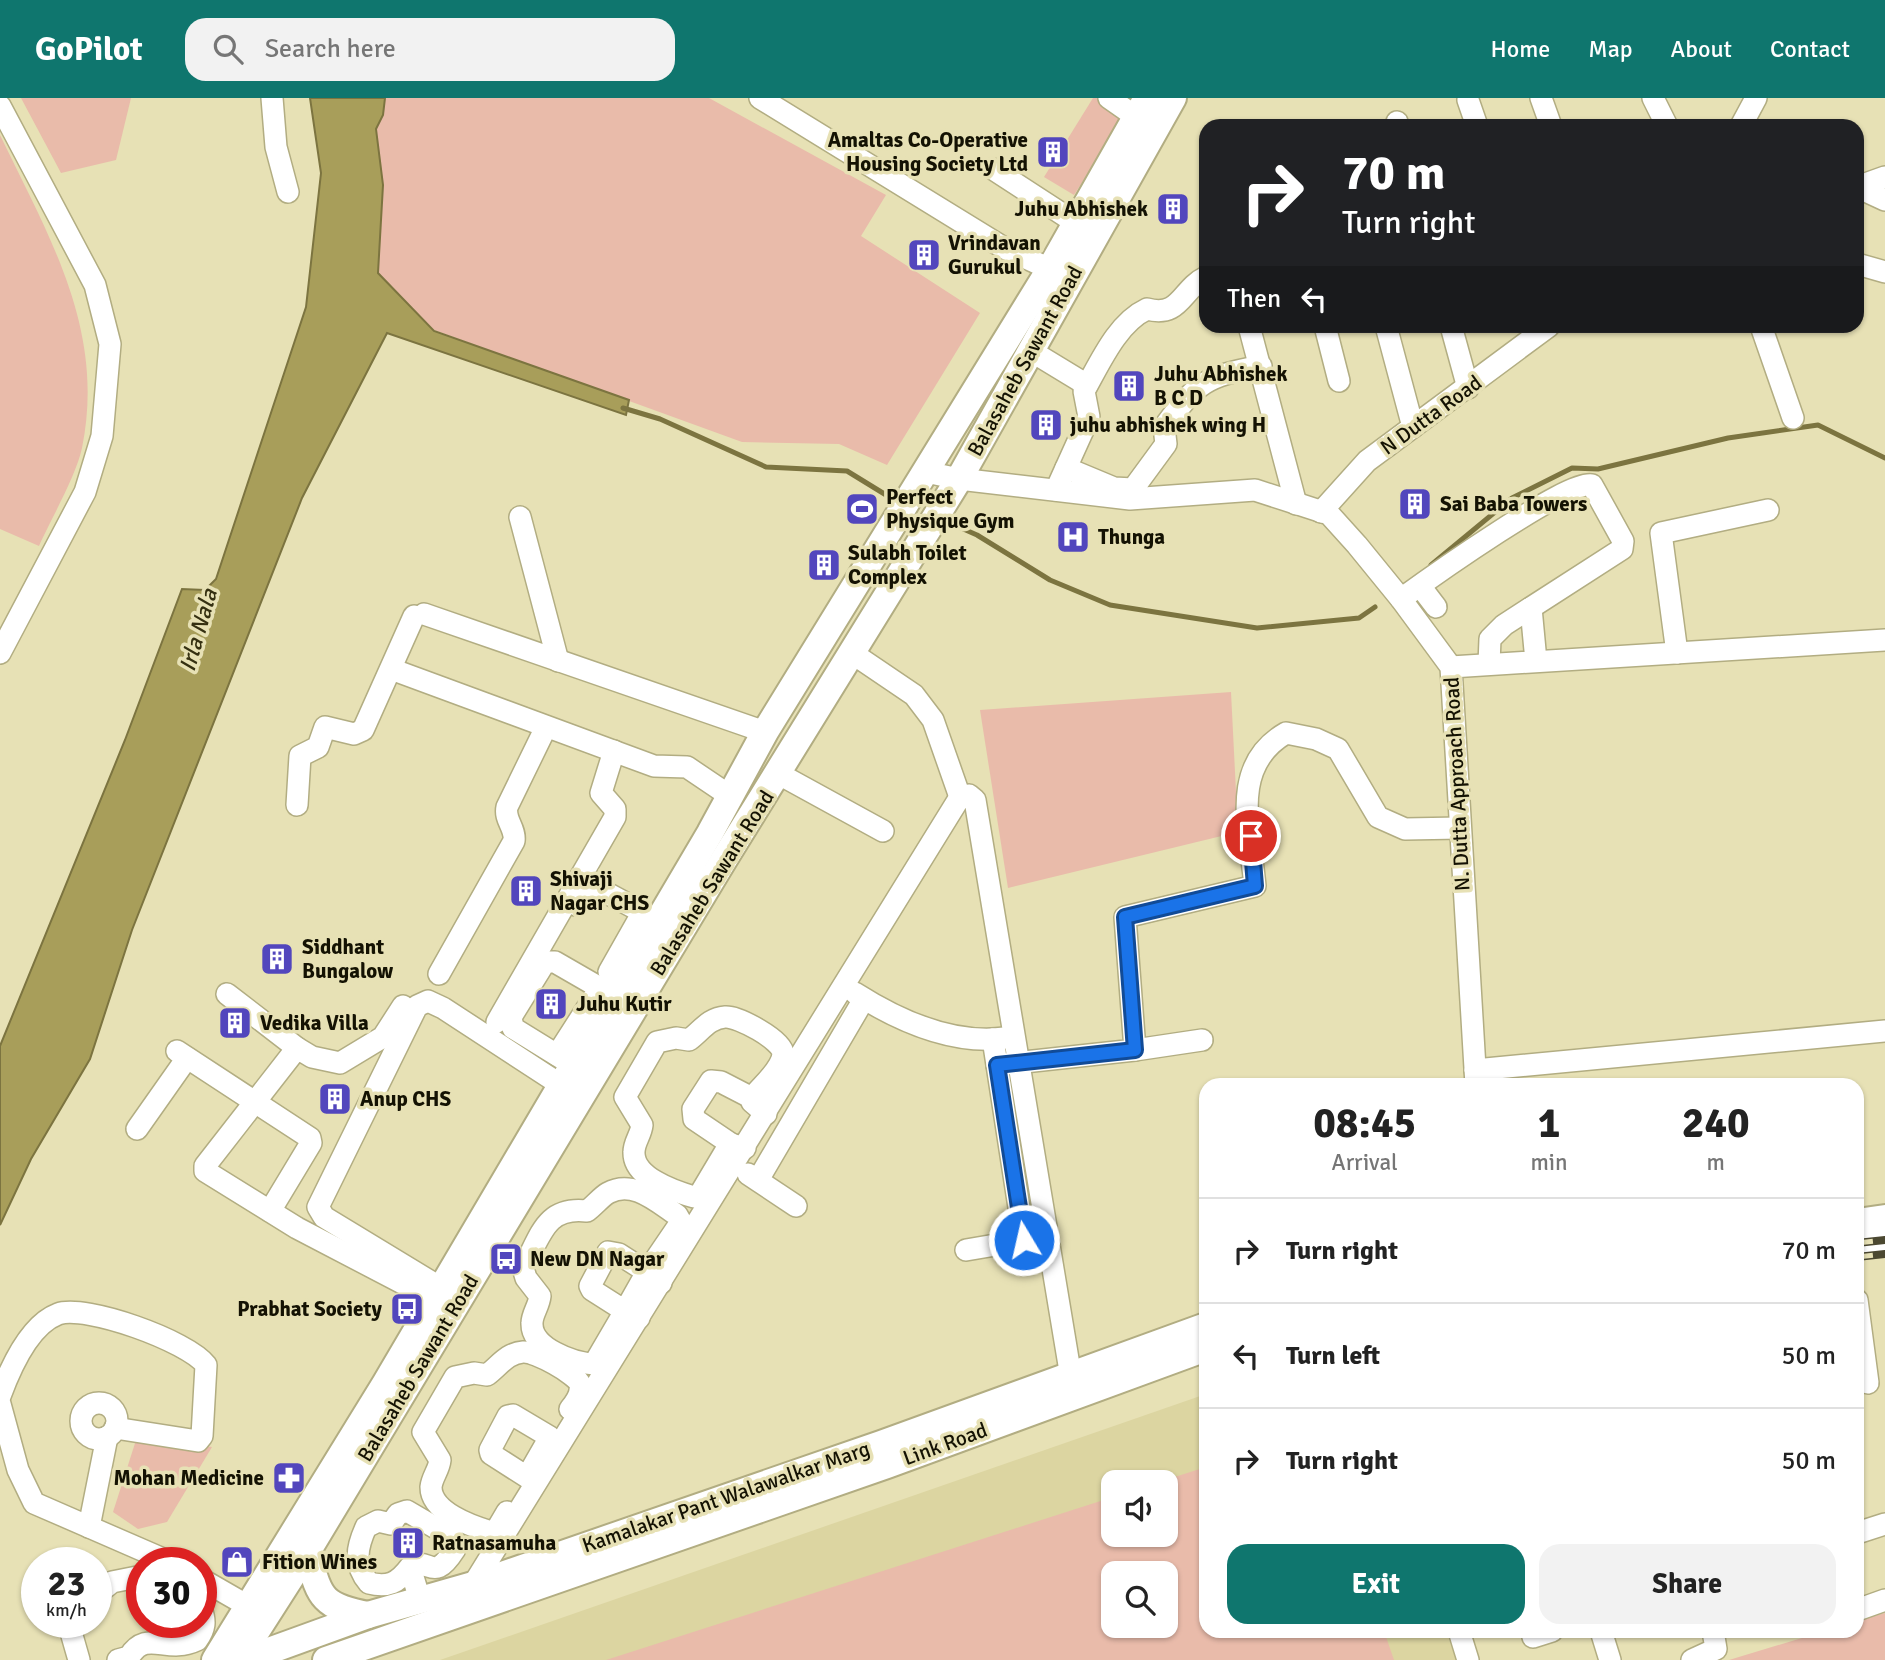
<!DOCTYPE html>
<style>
:root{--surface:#fff;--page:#f2f2f2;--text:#222;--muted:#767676;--line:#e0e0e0;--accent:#0f766e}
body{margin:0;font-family:Signika,sans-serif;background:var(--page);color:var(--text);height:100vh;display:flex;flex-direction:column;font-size:26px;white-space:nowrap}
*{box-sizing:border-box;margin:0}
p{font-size:23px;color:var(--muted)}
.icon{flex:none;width:38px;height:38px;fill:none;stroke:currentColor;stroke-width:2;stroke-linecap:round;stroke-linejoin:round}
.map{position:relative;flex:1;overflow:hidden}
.panel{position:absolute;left:1199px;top:980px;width:665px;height:560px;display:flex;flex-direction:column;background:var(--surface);border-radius:21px;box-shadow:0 2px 5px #0004}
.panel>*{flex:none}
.banner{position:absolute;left:1199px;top:21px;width:665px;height:214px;border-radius:21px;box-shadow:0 2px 5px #0004;background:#202124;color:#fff;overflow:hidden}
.fabs{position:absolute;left:1101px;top:1372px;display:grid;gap:14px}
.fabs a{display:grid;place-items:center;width:77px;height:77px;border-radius:14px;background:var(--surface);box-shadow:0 2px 5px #0004;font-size:35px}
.speed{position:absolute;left:21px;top:1449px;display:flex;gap:14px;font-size:35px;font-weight:700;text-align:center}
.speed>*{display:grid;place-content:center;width:91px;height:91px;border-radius:50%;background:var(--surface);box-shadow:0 2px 5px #0004;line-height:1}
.speed small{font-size:18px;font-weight:400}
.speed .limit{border:10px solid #d22;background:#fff;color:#111}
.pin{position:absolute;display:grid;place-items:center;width:60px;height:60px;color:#fff;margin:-30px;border:4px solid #fff;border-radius:50%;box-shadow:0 2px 7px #0007}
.me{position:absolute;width:77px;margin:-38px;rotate:351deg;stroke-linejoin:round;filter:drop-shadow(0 0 5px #0008)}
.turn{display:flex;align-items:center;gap:24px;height:147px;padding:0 28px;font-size:32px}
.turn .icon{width:91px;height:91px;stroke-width:2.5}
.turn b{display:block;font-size:49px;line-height:60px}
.then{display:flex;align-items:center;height:66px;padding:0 28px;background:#0003;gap:14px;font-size:26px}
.eta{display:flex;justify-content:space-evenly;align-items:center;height:119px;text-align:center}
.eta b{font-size:42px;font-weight:700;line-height:49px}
.action{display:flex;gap:14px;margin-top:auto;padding:14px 28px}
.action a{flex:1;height:80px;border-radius:21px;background:var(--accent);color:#fff;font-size:28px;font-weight:700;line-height:80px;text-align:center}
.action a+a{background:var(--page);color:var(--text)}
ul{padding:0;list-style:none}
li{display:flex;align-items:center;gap:21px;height:105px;padding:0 28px;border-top:2px solid var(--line)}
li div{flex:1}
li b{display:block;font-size:26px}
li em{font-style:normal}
header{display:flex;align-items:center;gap:42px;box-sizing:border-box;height:98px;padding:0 35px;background:var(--accent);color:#fff}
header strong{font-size:33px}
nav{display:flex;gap:38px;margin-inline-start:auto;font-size:24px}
.search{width:490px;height:63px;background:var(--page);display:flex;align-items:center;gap:18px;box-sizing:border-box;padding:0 24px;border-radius:21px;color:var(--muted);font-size:26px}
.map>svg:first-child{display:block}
.built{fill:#dcd5a1;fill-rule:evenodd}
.green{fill:#e9bbaa;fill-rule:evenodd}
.water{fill:#a89e5a;stroke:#7c7440;stroke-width:2}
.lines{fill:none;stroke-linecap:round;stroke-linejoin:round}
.stream{stroke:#7c7440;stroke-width:5}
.minor-casing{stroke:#b2ad82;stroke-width:24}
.major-casing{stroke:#b2ad82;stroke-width:30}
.minor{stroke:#fff;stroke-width:21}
.major{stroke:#fff;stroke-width:26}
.rail-casing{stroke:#4b4831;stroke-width:8}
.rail{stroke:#e7e1b5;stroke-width:5;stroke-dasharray:16;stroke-linecap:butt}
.route-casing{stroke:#114b97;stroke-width:18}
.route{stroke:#1a73e8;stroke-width:12}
.labels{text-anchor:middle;stroke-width:7;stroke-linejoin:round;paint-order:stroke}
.poi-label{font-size:21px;font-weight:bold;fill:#141203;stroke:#e7e1b5;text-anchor:start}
.street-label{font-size:21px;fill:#141203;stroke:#e7e1b5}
.water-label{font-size:23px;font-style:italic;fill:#353011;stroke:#e7e1b5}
</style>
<header>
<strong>GoPilot</strong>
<div class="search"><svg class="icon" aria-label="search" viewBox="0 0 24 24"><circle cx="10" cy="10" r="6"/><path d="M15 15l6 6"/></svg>Search here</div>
<nav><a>Home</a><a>Map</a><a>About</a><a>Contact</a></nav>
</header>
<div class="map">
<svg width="1885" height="1562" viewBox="0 0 1885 1562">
<rect width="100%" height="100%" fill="#e7e1b5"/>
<path class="built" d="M1206,1296V1533H1446L1456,1562H440ZM1113,1384H1166V1437H1113ZM1113,1475H1166V1528H1113Z"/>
<g class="green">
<polygon points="21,0 131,0 116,62 61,75"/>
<polygon points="385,0 709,0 886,97 861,138 980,215 887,367 839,346 742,344 434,232 378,175 383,87 376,31 383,17"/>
<polygon points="1093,0 1101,0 1126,16 1074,97 1044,79"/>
<path d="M0,37C49,139 106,232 82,350C76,378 51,421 39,448L0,431Z"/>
<polygon points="1231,594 1238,734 1008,790 980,612"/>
<polygon points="137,1339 212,1349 167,1424 138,1431 113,1414"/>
<path d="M1206,1369V1533H1384L1394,1562H606L1113,1399V1437H1166V1384H1159ZM1166,1475V1528H1113V1475Z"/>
<polygon points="1885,1515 1885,1562 1729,1562 1825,1533 1857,1533 1857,1523"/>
</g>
<polygon class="water" points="310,0 385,0 383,17 376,31 383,87 378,175 434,233 629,302 626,317 387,235 302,400 132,832 90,961 31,1061 0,1127 0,948 125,642 182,491 205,492 216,481 306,209 321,75"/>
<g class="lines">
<g class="stream">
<polyline points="623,310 660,321 766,369 847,373 891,400"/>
<polyline points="943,422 977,437 1050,482 1110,507 1257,530 1359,520 1375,509"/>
<polyline points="1431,467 1512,400 1572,370 1598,371 1728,340 1818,327 1885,360"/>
</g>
<defs>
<g id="minor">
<polyline points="272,0 276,49 288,94"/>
<polyline points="760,0 1004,150 1050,171"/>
<polyline points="1109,0 1149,28"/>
<polyline points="1541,0 1551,28"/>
<polyline points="1653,0 1667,28"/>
<polyline points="1468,2 1477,28"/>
<polyline points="0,8 95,187 110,246 102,338 85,394 0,555"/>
<polyline points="1397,24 1398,28"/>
<polyline points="1741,28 1756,0"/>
<polyline points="993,71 1076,125"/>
<polyline points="1857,89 1885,102"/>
<polyline points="1857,89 1885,79"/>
<polyline points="1857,166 1885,174"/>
<polyline points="1249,228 1296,406"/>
<polyline points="1325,228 1339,283"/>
<polyline points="1386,228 1413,329"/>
<polyline points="1451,228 1468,290"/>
<polyline points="1761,228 1793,320"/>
<polyline points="1031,253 1087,287"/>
<path d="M1066,370L1114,390L1133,391L1166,346L1164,329C1199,283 1204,279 1261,268"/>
<polyline points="926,374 959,381 1130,401 1255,392 1329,416 1357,447 1401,501 1451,569 1476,987"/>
<path d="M1056,392L1089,319L1084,293C1100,265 1117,225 1147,211C1181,220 1181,191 1206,179"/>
<polyline points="1321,414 1367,363 1549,228"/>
<polyline points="520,419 558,563"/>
<polyline points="1420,488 1436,509"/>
<path d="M1401,501C1427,482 1570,380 1592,387L1623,443L1622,451L1504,527L1490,541L1489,566"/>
<polyline points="1531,510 1536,563"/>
<polyline points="424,516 765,634"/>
<polyline points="852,555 914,597 933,622 960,699"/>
<polyline points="1677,555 1661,435 1768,412"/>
<polyline points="1451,569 1885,542"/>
<polyline points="391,571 654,668 687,669 730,698"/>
<polyline points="779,676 883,733"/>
<polyline points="297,707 300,658 318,649 325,629 354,636 363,632 414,518"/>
<polyline points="576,807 587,788 592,787 659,823"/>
<polyline points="609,874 643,814"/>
<path d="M439,876L514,743C516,730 504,722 507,709L546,629"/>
<path d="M855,895C899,923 952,947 1005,940"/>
<polyline points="227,896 297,950"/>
<polyline points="403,908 383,939 340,965 312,959 297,950 205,1068 205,1073 297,1130 435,1202"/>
<polyline points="497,924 615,719 615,711 601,695 614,653"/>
<polyline points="993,941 1024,1142"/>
<polyline points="1135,952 1202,942"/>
<polyline points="177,953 310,1040 311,1045 270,1113"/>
<polyline points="557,957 600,890"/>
<polyline points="573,967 513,930 511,919 545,864 555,864 614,898"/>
<path d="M997,967L1135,952L1125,819L1255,788C1250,732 1229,668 1286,635L1316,641L1338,651L1378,719L1405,731L1460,730"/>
<polyline points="1475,972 1885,933"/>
<polyline points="137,1031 187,960"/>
<polyline points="731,1046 694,1021 693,1011 711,983 721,984 752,1000"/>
<path d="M745,1050L731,1046L728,1049L700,1096L694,1099C673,1093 633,1079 634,1054C634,1044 641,1037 642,1027L625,999L657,944L676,940L689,942C701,933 709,920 725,919C738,918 782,942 783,955C783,971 761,988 752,1000V1004L766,1016"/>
<polyline points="748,1076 796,1108"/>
<polyline points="758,1082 864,901"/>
<polyline points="966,1152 1036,1140"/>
<polygon points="608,1154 619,1156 647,1174 625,1213 592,1192 590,1188"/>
<polyline points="441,1190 324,1119 318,1109 417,908 428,903 443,910 561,987"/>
<polyline points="1857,1202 1868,1285"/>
<path d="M639,1220L625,1213L594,1266C573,1265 531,1250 532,1225C532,1216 539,1208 540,1198L526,1180L523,1170C541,1138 545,1108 587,1113C594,1108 601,1099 608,1095C633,1081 657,1104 677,1117L681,1124L647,1174L661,1185"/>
<path d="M0,1298C10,1271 29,1227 58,1216C85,1206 188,1243 206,1267L202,1338L198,1343L115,1330"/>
<circle cx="99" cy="1323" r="18"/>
<polyline points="0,1306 18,1372 34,1405 172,1465"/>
<polygon points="513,1317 550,1339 527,1379 491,1356 490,1352 508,1318"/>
<path d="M507,1414L497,1431L491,1434C471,1428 431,1414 431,1389C432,1379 439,1372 440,1362L423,1334L455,1279L474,1275L487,1277C499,1268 507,1255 523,1254C535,1253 576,1276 580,1286C582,1296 576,1304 570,1311"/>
<polyline points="89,1429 107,1339"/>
<polyline points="1857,1435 1885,1426"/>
<path d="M410,1469C398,1485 388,1490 369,1485C353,1466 357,1449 366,1429L378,1423L391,1426L398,1416L407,1413L453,1440L455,1451C432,1487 431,1458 410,1469L420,1502"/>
<polyline points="201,1481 248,1508"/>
<polyline points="473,1492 473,1487 960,699 969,697 975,702 1073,1291"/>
<polyline points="96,1497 112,1484 142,1478"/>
<polyline points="1857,1512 1885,1502"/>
<polyline points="75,1524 71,1534 79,1562"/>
<polyline points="1459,1533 1468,1562"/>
<polyline points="1532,1533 1533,1539 1552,1533"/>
<polyline points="1601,1533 1610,1562"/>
<path d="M118,1562L129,1559C147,1530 166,1557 197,1542C205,1531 206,1523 201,1511"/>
<polyline points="1692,1562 1716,1551 1713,1533"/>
</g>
<g id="major">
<polyline points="1857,1124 1885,1120"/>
<polyline points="1857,1144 1885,1140"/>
<path d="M307,1454C320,1499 320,1508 368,1517"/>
<polyline points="215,1562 385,1286 710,735 765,634 1050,171 1147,0"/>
<polyline points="238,1562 307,1454 723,763 959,381 1173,0"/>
<polyline points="244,1562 368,1517 473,1487 881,1346 1206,1228"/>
<polyline points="326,1562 887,1367 1206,1250"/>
</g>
</defs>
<use href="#minor" class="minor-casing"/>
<use href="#major" class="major-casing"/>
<use href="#minor" class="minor"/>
<use href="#major" class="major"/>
<defs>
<g id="rail">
<polyline points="1857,1145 1885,1142"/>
<polyline points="1857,1159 1885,1156"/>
</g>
</defs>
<use href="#rail" class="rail-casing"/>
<use href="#rail" class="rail"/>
</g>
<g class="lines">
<defs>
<polyline id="route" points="1024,1142 997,967 1135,952 1125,819 1255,788 1251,738"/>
</defs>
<use href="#route" class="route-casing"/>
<use href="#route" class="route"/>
</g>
<defs>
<symbol id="building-square" viewBox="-11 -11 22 22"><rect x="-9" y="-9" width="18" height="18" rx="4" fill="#5246bd" stroke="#e7e1b5"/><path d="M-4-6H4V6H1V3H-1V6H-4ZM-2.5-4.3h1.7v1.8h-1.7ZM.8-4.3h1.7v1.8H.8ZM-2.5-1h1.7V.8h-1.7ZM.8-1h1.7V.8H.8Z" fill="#fff"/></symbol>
<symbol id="stadium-square" viewBox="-11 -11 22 22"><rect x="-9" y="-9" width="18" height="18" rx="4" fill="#5246bd" stroke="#e7e1b5"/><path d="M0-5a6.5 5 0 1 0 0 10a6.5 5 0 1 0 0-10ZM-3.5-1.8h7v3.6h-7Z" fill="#fff"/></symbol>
<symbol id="hospital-square" viewBox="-11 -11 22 22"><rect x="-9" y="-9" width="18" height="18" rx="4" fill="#5246bd" stroke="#e7e1b5"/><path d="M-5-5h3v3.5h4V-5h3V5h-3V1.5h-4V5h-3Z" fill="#fff"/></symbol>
<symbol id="bus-square" viewBox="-11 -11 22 22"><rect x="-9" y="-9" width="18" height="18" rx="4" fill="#5246bd" stroke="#e7e1b5"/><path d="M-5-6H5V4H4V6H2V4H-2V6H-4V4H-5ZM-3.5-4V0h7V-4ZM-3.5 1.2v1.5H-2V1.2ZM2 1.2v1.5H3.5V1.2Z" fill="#fff"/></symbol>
<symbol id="pharmacy-square" viewBox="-11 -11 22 22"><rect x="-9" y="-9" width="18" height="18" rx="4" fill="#5246bd" stroke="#e7e1b5"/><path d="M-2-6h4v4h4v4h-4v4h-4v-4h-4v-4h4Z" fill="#fff"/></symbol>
<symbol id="shop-square" viewBox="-11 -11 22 22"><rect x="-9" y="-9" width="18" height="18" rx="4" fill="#5246bd" stroke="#e7e1b5"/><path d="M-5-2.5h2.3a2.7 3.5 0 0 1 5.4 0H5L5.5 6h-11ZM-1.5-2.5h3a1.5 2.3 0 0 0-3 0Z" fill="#fff"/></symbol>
</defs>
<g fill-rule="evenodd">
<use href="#building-square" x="1034" y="35" width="38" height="38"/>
<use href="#building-square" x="1154" y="92" width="38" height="38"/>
<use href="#building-square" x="905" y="138" width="38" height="38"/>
<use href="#building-square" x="1110" y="269" width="38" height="38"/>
<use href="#building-square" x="1027" y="308" width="38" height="38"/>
<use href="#building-square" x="1396" y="387" width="38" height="38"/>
<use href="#stadium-square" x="843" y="392" width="38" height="38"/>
<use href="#hospital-square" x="1054" y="420" width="38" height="38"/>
<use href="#building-square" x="805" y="448" width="38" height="38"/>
<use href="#building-square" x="507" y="774" width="38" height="38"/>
<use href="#building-square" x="258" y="842" width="38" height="38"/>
<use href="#building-square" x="532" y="887" width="38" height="38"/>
<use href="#building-square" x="216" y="906" width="38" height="38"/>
<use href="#building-square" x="316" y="982" width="38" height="38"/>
<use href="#bus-square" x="487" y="1142" width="38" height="38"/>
<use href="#bus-square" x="388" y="1192" width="38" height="38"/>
<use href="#pharmacy-square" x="270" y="1361" width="38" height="38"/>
<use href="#building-square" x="389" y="1426" width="38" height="38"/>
<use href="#shop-square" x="218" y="1445" width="38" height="38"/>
</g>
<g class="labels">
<g class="poi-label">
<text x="1028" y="49" text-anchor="end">Amaltas Co-Operative<tspan x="1028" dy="24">Housing Society Ltd</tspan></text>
<text x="1148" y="118" text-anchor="end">Juhu Abhishek</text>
<text x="948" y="152">Vrindavan<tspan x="948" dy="24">Gurukul</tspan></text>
<text x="1154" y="283">Juhu Abhishek<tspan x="1154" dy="24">B C D</tspan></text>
<text x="1070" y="334">juhu abhishek wing H</text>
<text x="886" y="406">Perfect<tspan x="886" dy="24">Physique Gym</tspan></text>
<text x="1440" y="413">Sai Baba Towers</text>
<text x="1098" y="446">Thunga</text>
<text x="848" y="462">Sulabh Toilet<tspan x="848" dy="24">Complex</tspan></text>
<text x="550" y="788">Shivaji<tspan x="550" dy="24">Nagar CHS</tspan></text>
<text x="302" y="856">Siddhant<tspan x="302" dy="24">Bungalow</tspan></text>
<text x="576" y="913">Juhu Kutir</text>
<text x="260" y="932">Vedika Villa</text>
<text x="360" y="1008">Anup CHS</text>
<text x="530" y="1168">New DN Nagar</text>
<text x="382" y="1218" text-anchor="end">Prabhat Society</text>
<text x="264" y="1387" text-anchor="end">Mohan Medicine</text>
<text x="432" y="1452">Ratnasamuha</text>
<text x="262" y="1471">Fition Wines</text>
</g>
<g class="street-label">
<text transform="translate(1025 263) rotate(-61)" y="7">Balasaheb Sawant Road</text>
<text transform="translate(1431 317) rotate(-36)" y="7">N Dutta Road</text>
<text transform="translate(1457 686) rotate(-93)" y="7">N. Dutta Approach Road</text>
<text transform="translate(712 785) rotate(-58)" y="7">Balasaheb Sawant Road</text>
<text transform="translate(418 1270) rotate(-59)" y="7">Balasaheb Sawant Road</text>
<text transform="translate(945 1346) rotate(-20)" y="7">Link Road</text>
<text transform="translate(726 1399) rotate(-19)" y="7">Kamalakar Pant Walawalkar Marg</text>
</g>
<g class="water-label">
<text transform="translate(198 532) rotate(-74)" y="8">Irla Nala</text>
</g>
</g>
</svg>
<div class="fabs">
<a><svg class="icon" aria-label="sound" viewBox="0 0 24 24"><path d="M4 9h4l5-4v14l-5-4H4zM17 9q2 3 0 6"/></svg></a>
<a><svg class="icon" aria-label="search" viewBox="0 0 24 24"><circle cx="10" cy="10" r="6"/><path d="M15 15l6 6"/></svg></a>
</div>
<div class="speed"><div>23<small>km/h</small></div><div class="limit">30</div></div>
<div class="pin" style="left:1251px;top:738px;background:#d93025"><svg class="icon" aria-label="arrive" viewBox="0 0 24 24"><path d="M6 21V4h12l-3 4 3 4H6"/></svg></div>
<svg class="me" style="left:1024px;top:1142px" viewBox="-20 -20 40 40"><circle r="17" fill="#1a73e8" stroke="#fff" stroke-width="3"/><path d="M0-11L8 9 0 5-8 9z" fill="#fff"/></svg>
<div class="banner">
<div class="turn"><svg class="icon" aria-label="right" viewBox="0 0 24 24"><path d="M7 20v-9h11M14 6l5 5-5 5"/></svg><div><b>70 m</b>Turn right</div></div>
<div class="then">Then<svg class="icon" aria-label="left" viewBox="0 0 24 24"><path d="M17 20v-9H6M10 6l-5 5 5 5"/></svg></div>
</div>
<section class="panel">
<div class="eta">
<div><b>08:45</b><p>Arrival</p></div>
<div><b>1</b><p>min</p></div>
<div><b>240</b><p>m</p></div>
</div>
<ul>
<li><svg class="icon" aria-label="right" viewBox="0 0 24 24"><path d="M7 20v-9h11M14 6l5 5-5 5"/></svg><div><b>Turn right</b></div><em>70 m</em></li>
<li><svg class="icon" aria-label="left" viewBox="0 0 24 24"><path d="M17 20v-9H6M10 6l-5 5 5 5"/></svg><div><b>Turn left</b></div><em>50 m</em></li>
<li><svg class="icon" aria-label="right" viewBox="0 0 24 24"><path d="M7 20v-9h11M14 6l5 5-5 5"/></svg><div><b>Turn right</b></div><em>50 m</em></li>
</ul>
<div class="action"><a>Exit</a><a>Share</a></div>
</section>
</div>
